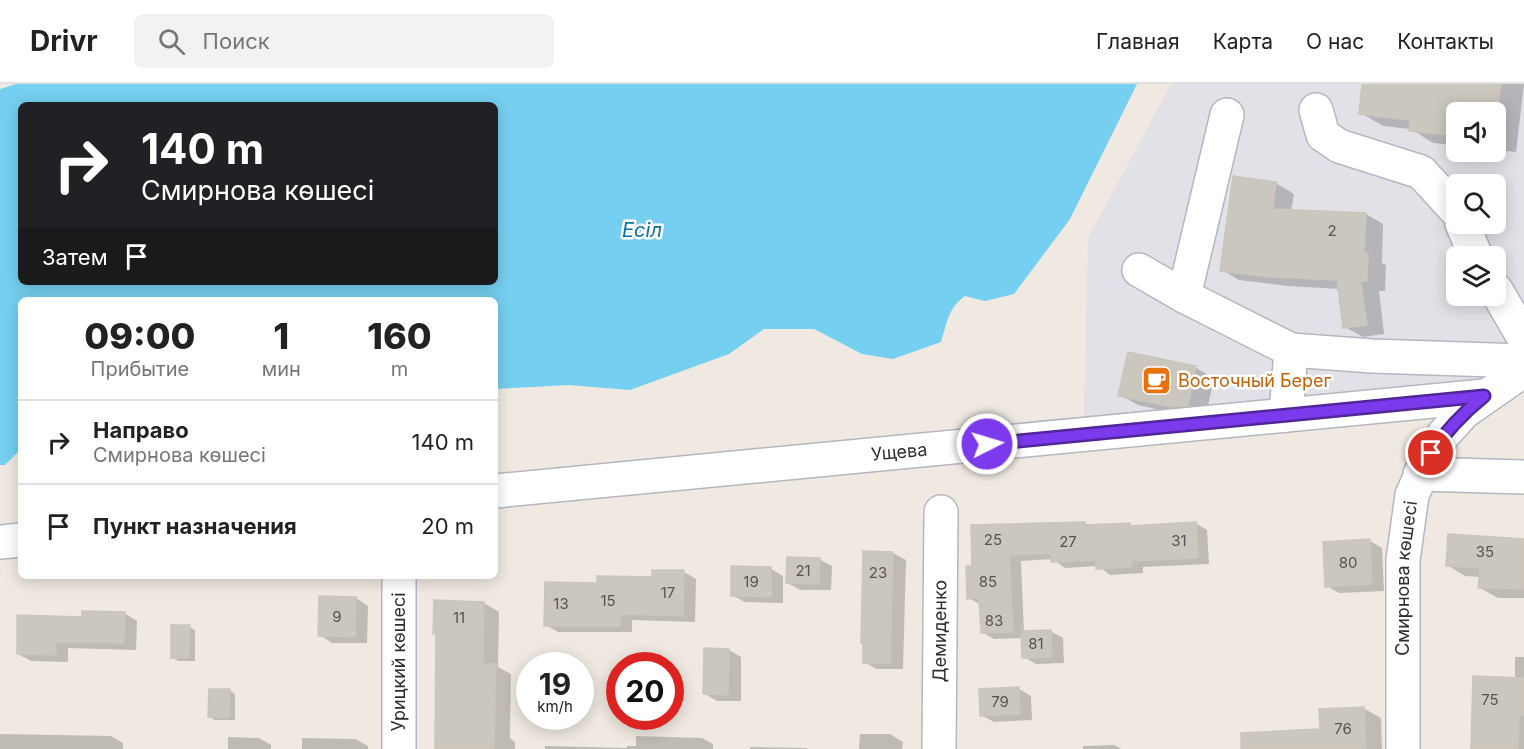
<!DOCTYPE html>
<html lang="ru">
<meta charset="utf-8">
<style>
:root{--surface:#fff;--page:#f2f2f2;--text:#222;--muted:#767676;--line:#e0e0e0}
body{margin:0;font-family:Inter,sans-serif;background:var(--page);color:var(--text);height:100vh;display:flex;flex-direction:column;font-size:22px;white-space:nowrap}
*{box-sizing:border-box;margin:0}
p{font-size:20px;color:var(--muted)}
.icon{flex:none;width:33px;height:33px;fill:none;stroke:currentColor;stroke-width:2;stroke-linecap:round;stroke-linejoin:round}
.map{position:relative;flex:1;overflow:hidden}
.drawer{position:absolute;left:18px;top:213px;width:480px;height:282px;display:flex;flex-direction:column;background:var(--surface);border-radius:9px;box-shadow:0 3px 15px #0003}
.drawer>*{flex:none}
.hud{position:absolute;left:18px;top:18px;width:480px;height:183px;border-radius:9px;box-shadow:0 3px 15px #0003;background:#202124;color:#fff;overflow:hidden}
.buttons{position:absolute;left:1446px;top:18px;display:grid;gap:12px}
.buttons a{display:grid;place-items:center;width:60px;height:60px;border-radius:9px;background:var(--surface);box-shadow:0 3px 15px #0003;font-size:30px}
.speed{position:absolute;left:516px;top:568px;display:flex;gap:12px;font-size:30px;font-weight:700;text-align:center}
.speed>*{display:grid;place-content:center;width:78px;height:78px;border-radius:50%;background:var(--surface);box-shadow:0 3px 15px #0003;line-height:1}
.speed small{font-size:15px;font-weight:400}
.speed .limit{border:9px solid #d22;background:#fff;color:#111}
.pin{position:absolute;display:grid;place-items:center;width:51px;height:51px;color:#fff;margin:-26px;border:3px solid #fff;border-radius:50%;box-shadow:0 2px 6px #0007}
.me{position:absolute;width:66px;margin:-33px;rotate:85deg;stroke-linejoin:round;filter:drop-shadow(0 0 4px #0008)}
.turn{display:flex;align-items:center;gap:21px;height:126px;padding:0 24px;font-size:27px}
.turn .icon{width:78px;height:78px;stroke-width:2.5}
.turn b{display:block;font-size:42px;line-height:51px}
.then{display:flex;align-items:center;height:57px;padding:0 24px;background:#0003;gap:12px;font-size:22px}
.eta{display:flex;justify-content:space-evenly;align-items:center;height:102px;text-align:center}
.eta b{font-size:36px;font-weight:800;line-height:42px}
ul{padding:0;list-style:none}
li{display:flex;align-items:center;gap:18px;height:84px;padding:0 24px;border-top:2px solid var(--line)}
li div{flex:1}
li b{display:block;font-size:22px}
li em{font-style:normal}
header{display:flex;align-items:center;gap:36px;box-sizing:border-box;height:84px;padding:0 30px;background:var(--surface);border-bottom:2px solid var(--line)}
header strong{font-size:28px}
nav{display:flex;gap:33px;margin-inline-start:auto;font-size:21px}
.search{width:420px;height:54px;background:var(--page);display:flex;align-items:center;gap:15px;box-sizing:border-box;padding:0 21px;border-radius:9px;color:var(--muted);font-size:22px}
.map>svg:first-child{display:block}
.industrial{fill:#e3e1e8;fill-rule:evenodd}
.water{fill:#75cff0;fill-rule:evenodd}
.shadow{fill:#0003}
.building{fill:#cbc7bf;stroke:#cbc5ba;stroke-width:1.5}
.lines{fill:none;stroke-linecap:round;stroke-linejoin:round}
.minor-casing{stroke:#b4b7c1;stroke-width:36}
.minor{stroke:#fff;stroke-width:33}
.route-casing{stroke:#51269a;stroke-width:15}
.route{stroke:#7c3aed;stroke-width:10}
.labels{text-anchor:middle;stroke-width:5;stroke-linejoin:round;paint-order:stroke}
.number-label{font-size:15px;fill:#555452}
.food-label{font-size:18px;fill:#c56008;stroke:#fff;text-anchor:start}
.street-label{font-size:18px;fill:#2e2e2e;stroke:#fff}
.water-label{font-size:20px;font-style:italic;fill:#0d6fa3;stroke:#fff}
</style>
<header>
<strong>Drivr</strong>
<div class="search"><svg class="icon" aria-label="search" viewBox="0 0 24 24"><circle cx="10" cy="10" r="6"/><path d="M15 15l6 6"/></svg>Поиск</div>
<nav><a>Главная</a><a>Карта</a><a>О нас</a><a>Контакты</a></nav>
</header>
<div class="map">
<svg width="1524" height="665" viewBox="0 0 1524 665">
<rect width="100%" height="100%" fill="#efe9e1"/>
<path class="industrial" d="M1171,0H1524V261L1471,299L1084,337L1088,154ZM1456,28H1496V68H1456ZM1456,100H1496V140H1456ZM1456,172H1496V212H1456Z"/>
<path class="water" d="M16,0H1137L1070,135L1014,210L985,217L965,212C948,224 947,239 941,258L893,275L862,270L814,245H764L729,270L630,306L569,301L495,305V216H21V365L5,381H0V5ZM21,21H495V198H21Z"/>
<g class="shadow">
<polygon points="1364,0 1524,0 1516,68 1496,66 1496,28 1456,28 1456,61 1433,59 1411,45 1383,42 1361,29"/>
<polygon points="1234,94 1276,99 1294,110 1291,127 1366,130 1383,140 1382,179 1386,181 1385,207 1379,207 1384,250 1363,253 1345,243 1340,205 1288,202 1239,196 1222,186"/>
<polygon points="1196,284 1214,294 1206,331 1192,333 1138,321 1120,311"/>
<polygon points="1085,439 1091,443 1130,441 1133,443 1195,439 1207,446 1209,480 1143,483 1143,489 1110,491 1098,482 1065,484 1053,475 1021,477 1024,548 1050,547 1063,554 1064,579 1036,580 1024,573 1023,554 994,555 982,548 981,521 969,514 967,484"/>
<polygon points="1524,456 1524,514 1498,514 1480,504 1481,493 1465,492 1447,481"/>
<polygon points="1370,457 1382,464 1384,507 1339,509 1327,502"/>
<polygon points="865,468 893,469 906,476 903,585 877,585 864,578"/>
<polygon points="819,475 832,482 831,506 800,506 788,499"/>
<polygon points="771,485 783,492 783,519 745,518 732,511"/>
<polygon points="684,488 696,495 695,538 632,536 632,548 558,548 546,541 598,501 653,495"/>
<polygon points="356,514 368,522 367,559 332,559 320,551"/>
<polygon points="484,519 499,528 498,583 511,590 510,654 515,658 515,665 437,665"/>
<polygon points="124,529 137,537 136,566 68,564 68,578 31,577 18,570 83,534"/>
<polygon points="189,543 195,546 195,577 178,577 172,573"/>
<polygon points="729,566 741,573 741,617 717,617 705,610"/>
<polygon points="1515,573 1524,573 1524,665 1473,665 1515,595"/>
<polygon points="1019,605 1031,612 1032,636 994,638 981,631"/>
<polygon points="229,606 235,610 235,636 215,636 209,633"/>
<polygon points="1363,624 1381,634 1382,665 1256,665 1322,647"/>
<polygon points="0,650 111,652 123,659 123,665 0,665"/>
<polygon points="860,650 890,650 903,658 902,665 859,665"/>
<polygon points="636,652 702,654 713,660 713,665 545,665 545,662 627,664 627,662 636,662"/>
<polygon points="228,653 259,654 271,661 271,665 228,665"/>
<polygon points="302,654 355,655 368,662 368,665 302,665"/>
<polygon points="1114,661 1121,665 1083,665 1083,662"/>
<polygon points="750,663 806,664 808,665 750,665"/>
</g>
<g class="building">
<polygon points="1362,0 1501,0 1497,28 1456,28 1456,52 1409,47 1410,36 1359,30"/>
<polygon points="1233,92 1276,98 1273,125 1366,129 1364,169 1368,169 1367,197 1361,197 1367,241 1343,244 1337,196 1269,193 1220,187"/>
<polygon points="1128,268 1196,282 1188,322 1172,323 1118,312"/>
<polygon points="1085,438 1085,441 1130,439 1130,442 1196,438 1198,474 1132,477 1132,483 1096,485 1096,476 1051,478 1051,469 1009,471 1013,548 981,549 979,514 967,515 966,482 972,482 971,441"/>
<polygon points="1448,450 1524,455 1524,505 1478,504 1480,484 1446,482"/>
<polygon points="1370,455 1372,500 1325,503 1323,458"/>
<polygon points="863,467 893,468 890,579 863,579 863,559 861,559"/>
<polygon points="787,473 820,474 819,500 786,499"/>
<polygon points="731,482 771,483 771,513 731,512"/>
<polygon points="652,486 684,486 683,532 620,530 620,542 544,542 545,498 597,499 597,492 652,493"/>
<polygon points="319,512 356,513 355,553 318,552"/>
<polygon points="434,516 484,518 483,580 496,580 494,665 435,665 436,550 433,550"/>
<polygon points="82,527 125,528 124,559 56,558 56,571 17,570 17,531 82,533"/>
<polygon points="171,541 190,541 189,574 171,574"/>
<polygon points="1051,546 1052,573 1022,574 1021,547"/>
<polygon points="704,564 729,565 728,611 703,610"/>
<polygon points="1473,592 1524,594 1524,631 1519,631 1518,665 1471,665"/>
<polygon points="1019,603 1020,630 980,632 979,605"/>
<polygon points="209,605 230,605 229,634 208,633"/>
<polygon points="1364,623 1366,665 1241,665 1241,649 1320,645 1319,625"/>
</g>
<g class="lines">
<defs>
<g id="minor">
<polyline points="1316,26 1323,51 1339,62 1421,88 1456,126"/>
<polyline points="1462,140 1476,172"/>
<polyline points="1139,186 1184,212 1291,266 1372,272 1524,277"/>
<polyline points="1496,206 1524,254"/>
<polyline points="1184,212 1227,31"/>
<polyline points="1286,331 1291,266"/>
<polyline points="1420,390 1524,393"/>
<path id="s1" d="M495,407L1484,312"/>
<polyline points="0,458 21,456"/>
<polyline points="399,665 399,492"/>
<path id="s2" d="M939,665L941,428"/>
<path id="s3" d="M1403,665V476L1412,411L1431,369L1444,350L1464,328L1524,286"/>
</g>
</defs>
<use href="#minor" class="minor-casing"/>
<use href="#minor" class="minor"/>
</g>
<g class="lines">
<defs>
<path id="route" d="M987,360L1484,312C1463,329 1446,347 1431,369"/>
</defs>
<use href="#route" class="route-casing"/>
<use href="#route" class="route"/>
</g>
<defs>
<symbol id="cafe-square" viewBox="-11 -11 22 22"><rect x="-9" y="-9" width="18" height="18" rx="4" fill="#e8710a" stroke="#fff"/><path d="M-5.5-4.5H6V0H3Q3 3.5 0 3.5H-2.5Q-5.5 3.5-5.5 0ZM3-3.2v2h1.7v-2ZM-6 4.5H4V6H-6Z" fill="#fff"/></symbol>
</defs>
<g fill-rule="evenodd">
<use href="#cafe-square" x="1140" y="280" width="33" height="33"/>
</g>
<g class="labels">
<g class="number-label">
<text x="1332" y="152">2</text>
<text x="993" y="461">25</text>
<text x="1179" y="462">31</text>
<text x="1068" y="463">27</text>
<text x="1485" y="473">35</text>
<text x="1348" y="484">80</text>
<text x="803" y="492">21</text>
<text x="878" y="494">23</text>
<text x="751" y="503">19</text>
<text x="988" y="503">85</text>
<text x="668" y="514">17</text>
<text x="608" y="522">15</text>
<text x="561" y="525">13</text>
<text x="337" y="538">9</text>
<text x="459" y="539">11</text>
<text x="994" y="542">83</text>
<text x="1036" y="565">81</text>
<text x="1490" y="621">75</text>
<text x="1000" y="623">79</text>
<text x="1343" y="650">76</text>
</g>
<g class="food-label">
<text x="1178" y="303">Восточный Берег</text>
</g>
<g class="street-label">
<text dy="6" stroke="none"><textPath href="#s1" startOffset="406">Ущева</textPath></text>
<text dy="6" stroke="none"><textPath href="#s3" startOffset="171">Смирнова көшесі</textPath></text>
<text dy="6" stroke="none"><textPath href="#s2" startOffset="118">Демиденко</textPath></text>
<text transform="translate(399 578) rotate(-90)" y="6">Урицкий көшесі</text>
</g>
<g class="water-label">
<text x="642" y="153">Есіл</text>
</g>
</g>
</svg>
<div class="buttons">
<a><svg class="icon" aria-label="sound" viewBox="0 0 24 24"><path d="M4 9h4l5-4v14l-5-4H4zM17 9q2 3 0 6"/></svg></a>
<a><svg class="icon" aria-label="search" viewBox="0 0 24 24"><circle cx="10" cy="10" r="6"/><path d="M15 15l6 6"/></svg></a>
<a><svg class="icon" aria-label="layers" viewBox="0 0 24 24"><path d="M12 4l9 5-9 5-9-5zM3 14l9 5 9-5"/></svg></a>
</div>
<div class="speed"><div>19<small>km/h</small></div><div class="limit">20</div></div>
<div class="pin" style="left:1431px;top:369px;background:#d93025"><svg class="icon" aria-label="arrive" viewBox="0 0 24 24"><path d="M6 21V4h12l-3 4 3 4H6"/></svg></div>
<svg class="me" style="left:987px;top:360px" viewBox="-20 -20 40 40"><circle r="17" fill="#7c3aed" stroke="#fff" stroke-width="3"/><path d="M0-11L8 9 0 5-8 9z" fill="#fff"/></svg>
<div class="hud">
<div class="turn"><svg class="icon" aria-label="right" viewBox="0 0 24 24"><path d="M7 20v-9h11M14 6l5 5-5 5"/></svg><div><b>140 m</b>Смирнова көшесі</div></div>
<div class="then">Затем<svg class="icon" aria-label="arrive" viewBox="0 0 24 24"><path d="M6 21V4h12l-3 4 3 4H6"/></svg></div>
</div>
<section class="drawer">
<div class="eta">
<div><b>09:00</b><p>Прибытие</p></div>
<div><b>1</b><p>мин</p></div>
<div><b>160</b><p>m</p></div>
</div>
<ul>
<li><svg class="icon" aria-label="right" viewBox="0 0 24 24"><path d="M7 20v-9h11M14 6l5 5-5 5"/></svg><div><b>Направо</b><p>Смирнова көшесі</p></div><em>140 m</em></li>
<li><svg class="icon" aria-label="arrive" viewBox="0 0 24 24"><path d="M6 21V4h12l-3 4 3 4H6"/></svg><div><b>Пункт назначения</b></div><em>20 m</em></li>
</ul>
</section>
</div>
